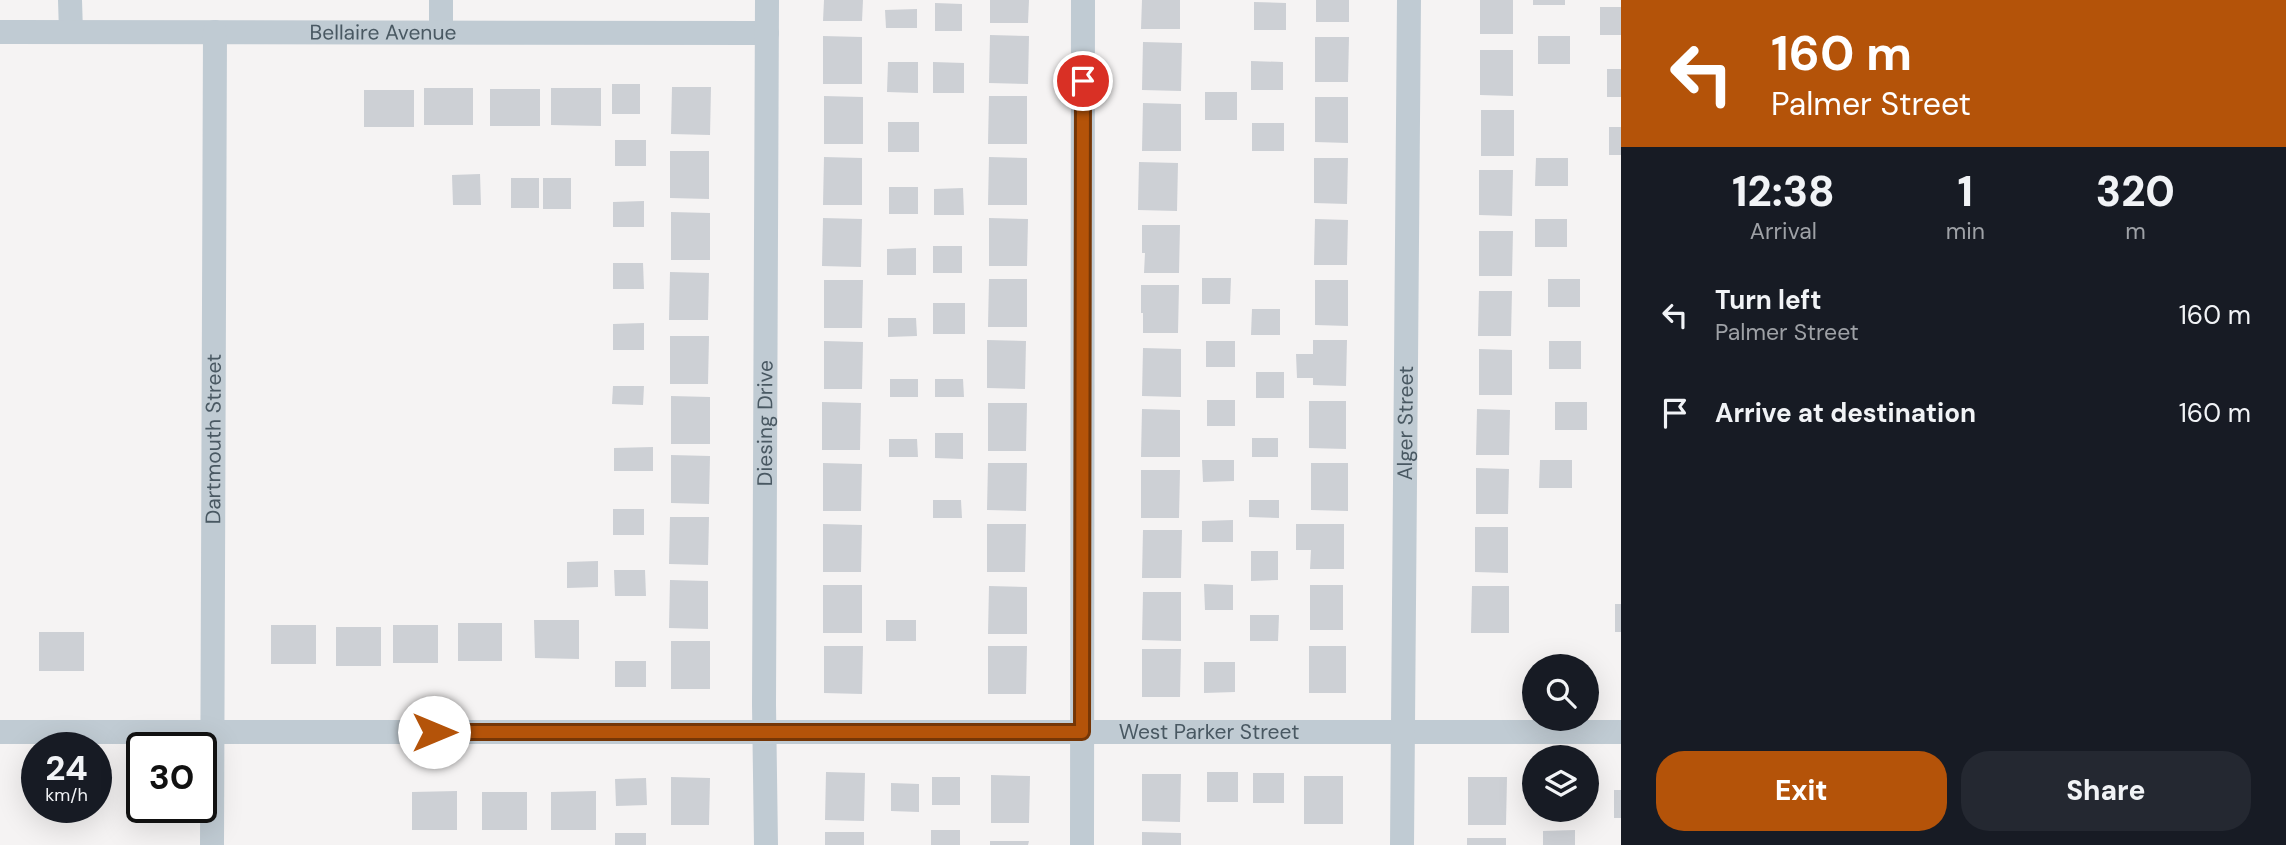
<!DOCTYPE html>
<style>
:root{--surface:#171b24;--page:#242831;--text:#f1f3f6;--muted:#9ea1a6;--accent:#b45309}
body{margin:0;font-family:"DM Sans",sans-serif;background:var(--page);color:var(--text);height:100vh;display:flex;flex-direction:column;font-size:26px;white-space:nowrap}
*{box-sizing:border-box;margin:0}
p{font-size:23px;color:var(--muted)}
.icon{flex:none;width:38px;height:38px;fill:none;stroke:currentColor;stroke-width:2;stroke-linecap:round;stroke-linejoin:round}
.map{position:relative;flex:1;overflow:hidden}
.sheet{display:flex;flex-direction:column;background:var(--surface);width:665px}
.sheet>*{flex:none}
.top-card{background:#b45309;color:#fff;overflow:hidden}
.fabs{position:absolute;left:1522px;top:654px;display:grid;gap:14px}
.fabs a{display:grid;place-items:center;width:77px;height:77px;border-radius:50%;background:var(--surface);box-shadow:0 7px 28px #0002;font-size:35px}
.speed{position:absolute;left:21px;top:732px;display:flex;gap:14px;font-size:35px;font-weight:700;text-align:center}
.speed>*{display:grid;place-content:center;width:91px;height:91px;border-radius:50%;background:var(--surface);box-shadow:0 7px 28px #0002;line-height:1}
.speed small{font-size:18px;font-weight:400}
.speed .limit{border:4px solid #111;border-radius:10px;background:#fff;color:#111}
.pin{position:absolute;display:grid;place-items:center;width:60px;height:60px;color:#fff;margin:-30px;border:4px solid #fff;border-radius:50%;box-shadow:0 2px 7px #0007}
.me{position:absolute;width:77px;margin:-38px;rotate:90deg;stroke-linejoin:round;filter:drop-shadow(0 0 5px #0008)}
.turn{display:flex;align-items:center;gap:24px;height:147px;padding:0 35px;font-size:32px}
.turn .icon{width:91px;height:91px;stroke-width:2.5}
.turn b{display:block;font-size:49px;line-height:60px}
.eta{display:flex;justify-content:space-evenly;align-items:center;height:119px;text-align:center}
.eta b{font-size:42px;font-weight:800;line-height:49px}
.primary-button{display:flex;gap:14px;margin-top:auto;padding:14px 35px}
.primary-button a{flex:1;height:80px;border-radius:28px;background:var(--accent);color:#fff;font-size:28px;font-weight:800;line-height:80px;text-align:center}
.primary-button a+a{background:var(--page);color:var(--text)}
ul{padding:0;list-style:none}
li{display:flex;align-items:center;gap:21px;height:98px;padding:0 35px}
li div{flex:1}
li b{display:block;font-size:26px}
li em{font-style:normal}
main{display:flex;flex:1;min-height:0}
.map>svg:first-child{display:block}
.building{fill:#cdd0d5}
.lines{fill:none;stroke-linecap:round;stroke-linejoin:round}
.street{stroke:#c0cbd3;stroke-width:24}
.route-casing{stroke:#753606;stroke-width:18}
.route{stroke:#b45309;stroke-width:12}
.labels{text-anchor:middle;stroke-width:5;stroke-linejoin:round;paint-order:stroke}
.street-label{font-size:21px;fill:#495862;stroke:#fff}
</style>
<main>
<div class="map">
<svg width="1621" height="845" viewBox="0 0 1621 845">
<rect width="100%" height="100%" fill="#f5f3f3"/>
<g class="building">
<polygon points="824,0 863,0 862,21 823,21"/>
<polygon points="990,0 1029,0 1028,23 990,23"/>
<polygon points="1142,0 1180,0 1180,29 1141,29"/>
<rect x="1316" y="0" width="33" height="22"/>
<rect x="1480" y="0" width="33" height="34"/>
<rect x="1533" y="0" width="32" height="5"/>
<polygon points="1254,2 1286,3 1286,30 1254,30"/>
<polygon points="935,3 962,4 962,31 935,31"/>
<rect x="1600" y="7" width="21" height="28"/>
<polygon points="917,9 917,28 886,28 885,10"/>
<polygon points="990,35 1029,36 1028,84 989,83"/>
<polygon points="823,36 862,37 862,84 823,84"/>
<rect x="1538" y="36" width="32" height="28"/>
<polygon points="1315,37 1349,37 1348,82 1315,82"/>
<polygon points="1143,42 1182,43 1181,91 1142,90"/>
<polygon points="1480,50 1513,50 1513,96 1480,95"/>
<polygon points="1251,61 1283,62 1283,90 1251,90"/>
<polygon points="888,62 918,62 918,93 887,92"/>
<polygon points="933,62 964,63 964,93 933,93"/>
<rect x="1607" y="69" width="14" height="28"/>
<rect x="612" y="84" width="28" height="30"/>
<polygon points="672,87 711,87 710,135 671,134"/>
<rect x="424" y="88" width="49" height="37"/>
<polygon points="551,88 601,88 601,126 551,125"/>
<rect x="490" y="89" width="50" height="37"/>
<rect x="364" y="90" width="50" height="37"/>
<rect x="1205" y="92" width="32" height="28"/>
<polygon points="824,96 863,97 863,144 824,144"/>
<polygon points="989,96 1027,96 1027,144 988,144"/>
<polygon points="1315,97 1348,97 1348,143 1315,142"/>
<polygon points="1143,103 1181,104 1181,151 1142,151"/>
<rect x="1481" y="110" width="33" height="46"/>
<rect x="888" y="122" width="31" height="30"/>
<rect x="1252" y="123" width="32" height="28"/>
<rect x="1609" y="127" width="12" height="28"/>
<rect x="615" y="140" width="31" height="26"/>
<polygon points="670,151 709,151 709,199 670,198"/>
<polygon points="824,157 862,158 862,205 823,205"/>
<polygon points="989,157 1027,158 1027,205 988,205"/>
<polygon points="1314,158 1348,158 1347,204 1314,203"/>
<polygon points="1536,158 1568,158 1568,186 1535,186"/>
<polygon points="1139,162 1178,163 1177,211 1138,210"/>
<polygon points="1479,170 1513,170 1512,216 1479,215"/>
<polygon points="480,174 481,205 453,205 452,175"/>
<rect x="511" y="178" width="28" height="30"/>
<rect x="543" y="178" width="28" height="31"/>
<rect x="889" y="187" width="29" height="27"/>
<polygon points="963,188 964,215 934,215 934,189"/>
<polygon points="644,201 644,227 613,227 613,202"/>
<polygon points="671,212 710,213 710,260 671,260"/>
<polygon points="823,218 862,219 861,267 822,266"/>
<polygon points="989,218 1028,219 1027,266 989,266"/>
<polygon points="1315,219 1348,220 1347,265 1314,265"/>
<rect x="1535" y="219" width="32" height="28"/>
<polygon points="1142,225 1180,225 1179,273 1144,273 1145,253 1142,253"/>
<polygon points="1479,231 1513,231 1512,276 1479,276"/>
<rect x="933" y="246" width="29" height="27"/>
<polygon points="916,248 916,275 887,275 887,249"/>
<polygon points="613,263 643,263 644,289 613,289"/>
<polygon points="670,272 709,273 708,320 669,320"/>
<polygon points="1202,278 1231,278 1230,304 1202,304"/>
<polygon points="989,279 1027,279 1027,327 988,327"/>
<rect x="1548" y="279" width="32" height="28"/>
<polygon points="824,280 863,280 862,328 824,328"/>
<polygon points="1315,280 1348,280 1348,326 1315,325"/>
<polygon points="1141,285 1179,285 1178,333 1143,333 1143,313 1141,313"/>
<polygon points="1479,291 1512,291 1511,336 1478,336"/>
<rect x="933" y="303" width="32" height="31"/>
<polygon points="1252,309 1280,309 1280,335 1251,335"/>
<polygon points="888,318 916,318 917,336 888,337"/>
<polygon points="644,323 644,350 613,350 613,324"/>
<polygon points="670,336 709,336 708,384 670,384"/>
<polygon points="987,340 1026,341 1025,389 987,388"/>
<polygon points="1313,340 1347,340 1346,386 1313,385 1313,378 1297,378 1296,354 1313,354"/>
<polygon points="824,341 863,342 862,389 824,389"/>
<rect x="1206" y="341" width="29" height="26"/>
<rect x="1549" y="341" width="32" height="28"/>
<polygon points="1143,348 1181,349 1181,397 1142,396"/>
<polygon points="1479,349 1512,350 1512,395 1479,395"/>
<rect x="1256" y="372" width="28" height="26"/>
<rect x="890" y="379" width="28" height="18"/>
<polygon points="935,379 963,379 964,397 935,397"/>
<polygon points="613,386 644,386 643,405 612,404"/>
<polygon points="671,396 710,397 710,444 671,444"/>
<rect x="1207" y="400" width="28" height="26"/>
<polygon points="1309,401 1346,401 1346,449 1309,448"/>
<polygon points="822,402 861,403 860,450 822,450"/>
<rect x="1555" y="402" width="32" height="28"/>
<polygon points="988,403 1027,403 1026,451 988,451"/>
<polygon points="1142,409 1180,410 1180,457 1141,457"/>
<polygon points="1477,409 1510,410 1509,455 1476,455"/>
<polygon points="935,433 963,433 963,459 935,458"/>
<rect x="1252" y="438" width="26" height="19"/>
<polygon points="889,439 917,439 918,457 889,457"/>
<polygon points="653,447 653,471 614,471 614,448"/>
<polygon points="671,455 710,456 709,504 671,503"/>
<polygon points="1202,460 1234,460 1234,481 1203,482"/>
<polygon points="1540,460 1572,460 1572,488 1539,488"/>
<polygon points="823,463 862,464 861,511 823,511"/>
<polygon points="988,463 1027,463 1026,511 987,510"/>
<polygon points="1311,463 1348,463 1348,511 1311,510"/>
<polygon points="1476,468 1509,469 1508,514 1476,514"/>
<polygon points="1141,470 1180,470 1179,518 1141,518"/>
<polygon points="933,500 961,500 962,518 933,518"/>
<polygon points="1249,500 1279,500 1279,518 1249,517"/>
<rect x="613" y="509" width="31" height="26"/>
<polygon points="670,517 709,517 708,565 669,564"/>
<polygon points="1233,520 1233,542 1202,542 1202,521"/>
<polygon points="823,524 862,525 861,572 823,572"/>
<polygon points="987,524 1026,524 1025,572 987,572"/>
<polygon points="1296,524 1344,524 1344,569 1310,569 1311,550 1296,550"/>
<polygon points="1475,527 1508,527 1508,573 1475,572"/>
<polygon points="1143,530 1182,530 1181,578 1142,578"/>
<polygon points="1251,551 1278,551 1278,580 1251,581"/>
<polygon points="598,561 598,587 567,588 567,562"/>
<polygon points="614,570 645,570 646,596 615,596"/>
<polygon points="670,580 708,581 708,629 669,628"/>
<polygon points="1204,584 1233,585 1233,610 1205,610"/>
<rect x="823" y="585" width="39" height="48"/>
<rect x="1310" y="585" width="33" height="45"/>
<polygon points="989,586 1027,587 1027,634 988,634"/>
<polygon points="1472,586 1509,586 1509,633 1471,633"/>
<polygon points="1143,592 1181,592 1181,641 1142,640"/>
<rect x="1615" y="604" width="6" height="28"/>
<polygon points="1250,615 1279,615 1278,641 1250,641"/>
<polygon points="534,620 579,620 579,659 535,658"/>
<rect x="886" y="620" width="30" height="21"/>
<rect x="458" y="623" width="44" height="38"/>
<rect x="271" y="625" width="45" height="39"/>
<rect x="393" y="625" width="45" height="38"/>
<rect x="336" y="627" width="45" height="39"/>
<rect x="39" y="632" width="45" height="39"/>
<rect x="671" y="641" width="39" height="48"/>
<polygon points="824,646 863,646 862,694 824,693"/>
<polygon points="988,646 1027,646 1026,694 988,694"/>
<rect x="1309" y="646" width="37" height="47"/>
<polygon points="1142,649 1181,649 1180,697 1142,697"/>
<rect x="615" y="661" width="31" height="26"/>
<polygon points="1204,662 1235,662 1235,692 1204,693"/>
<polygon points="826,772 865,773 864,821 825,820"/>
<rect x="1207" y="772" width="31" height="30"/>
<rect x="1253" y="773" width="31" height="30"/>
<polygon points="1142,774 1181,774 1180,822 1142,821"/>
<polygon points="991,775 1030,776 1029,823 991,823"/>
<rect x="1304" y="776" width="39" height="48"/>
<polygon points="671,777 710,778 709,825 671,825"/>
<rect x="932" y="777" width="28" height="28"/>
<polygon points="1468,777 1507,777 1506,825 1468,825"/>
<polygon points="646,778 647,805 616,806 615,779"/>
<polygon points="891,783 919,784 919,812 891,811"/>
<rect x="1614" y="790" width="7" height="28"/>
<polygon points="457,791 457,830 412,830 412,792"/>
<polygon points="596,791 596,830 551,830 551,792"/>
<rect x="482" y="792" width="45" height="38"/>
<rect x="931" y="830" width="29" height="15"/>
<polygon points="1575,830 1575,845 1543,845 1543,831"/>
<rect x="825" y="832" width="39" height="13"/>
<polygon points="1142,832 1181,833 1181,845 1142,845"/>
<rect x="615" y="833" width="31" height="12"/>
<rect x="1467" y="838" width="39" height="7"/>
<polygon points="990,841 1029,841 1028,845 990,845"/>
</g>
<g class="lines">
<g class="street">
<polyline points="70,0 71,32"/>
<polyline points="441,31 441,0"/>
<path id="s1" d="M0,32L767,33"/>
<path id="s2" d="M0,732H1621"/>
<path id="s3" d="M212,845L215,32"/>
<path id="s4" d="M766,845L764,705L767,0"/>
<polyline points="1082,845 1083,0"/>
<path id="s5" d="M1402,845L1409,0"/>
</g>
</g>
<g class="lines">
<defs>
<polyline id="route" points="434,732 1082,732 1083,81"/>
</defs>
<use href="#route" class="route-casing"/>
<use href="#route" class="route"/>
</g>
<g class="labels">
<g class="street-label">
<text dy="7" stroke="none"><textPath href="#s1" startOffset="383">Bellaire Avenue</textPath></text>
<text dy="7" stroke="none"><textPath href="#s4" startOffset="422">Diesing Drive</textPath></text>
<text dy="7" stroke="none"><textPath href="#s5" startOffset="422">Alger Street</textPath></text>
<text dy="7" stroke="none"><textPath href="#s3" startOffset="406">Dartmouth Street</textPath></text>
<text dy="7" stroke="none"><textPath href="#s2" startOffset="1209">West Parker Street</textPath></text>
</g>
</g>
</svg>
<div class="fabs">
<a><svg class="icon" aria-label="search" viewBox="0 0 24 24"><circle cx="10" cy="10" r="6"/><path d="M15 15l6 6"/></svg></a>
<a><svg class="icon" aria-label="layers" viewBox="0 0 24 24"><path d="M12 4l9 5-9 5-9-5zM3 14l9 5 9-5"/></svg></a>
</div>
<div class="speed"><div>24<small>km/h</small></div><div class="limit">30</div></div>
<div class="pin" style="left:1083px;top:81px;background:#d93025"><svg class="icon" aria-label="arrive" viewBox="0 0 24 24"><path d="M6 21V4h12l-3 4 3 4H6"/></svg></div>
<svg class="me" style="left:434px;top:732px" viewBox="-20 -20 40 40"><circle r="19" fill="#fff"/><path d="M0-13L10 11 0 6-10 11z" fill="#b45309"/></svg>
</div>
<section class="sheet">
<div class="top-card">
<div class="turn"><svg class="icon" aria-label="left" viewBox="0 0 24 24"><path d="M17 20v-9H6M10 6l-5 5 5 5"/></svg><div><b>160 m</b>Palmer Street</div></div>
</div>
<div class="eta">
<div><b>12:38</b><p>Arrival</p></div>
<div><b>1</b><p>min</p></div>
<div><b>320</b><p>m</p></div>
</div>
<ul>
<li><svg class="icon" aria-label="left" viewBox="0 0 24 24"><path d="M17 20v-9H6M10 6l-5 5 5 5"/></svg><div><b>Turn left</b><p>Palmer Street</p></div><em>160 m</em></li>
<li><svg class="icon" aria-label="arrive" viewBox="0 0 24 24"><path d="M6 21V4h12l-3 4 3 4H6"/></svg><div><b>Arrive at destination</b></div><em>160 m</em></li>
</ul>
<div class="primary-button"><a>Exit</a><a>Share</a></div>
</section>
</main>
